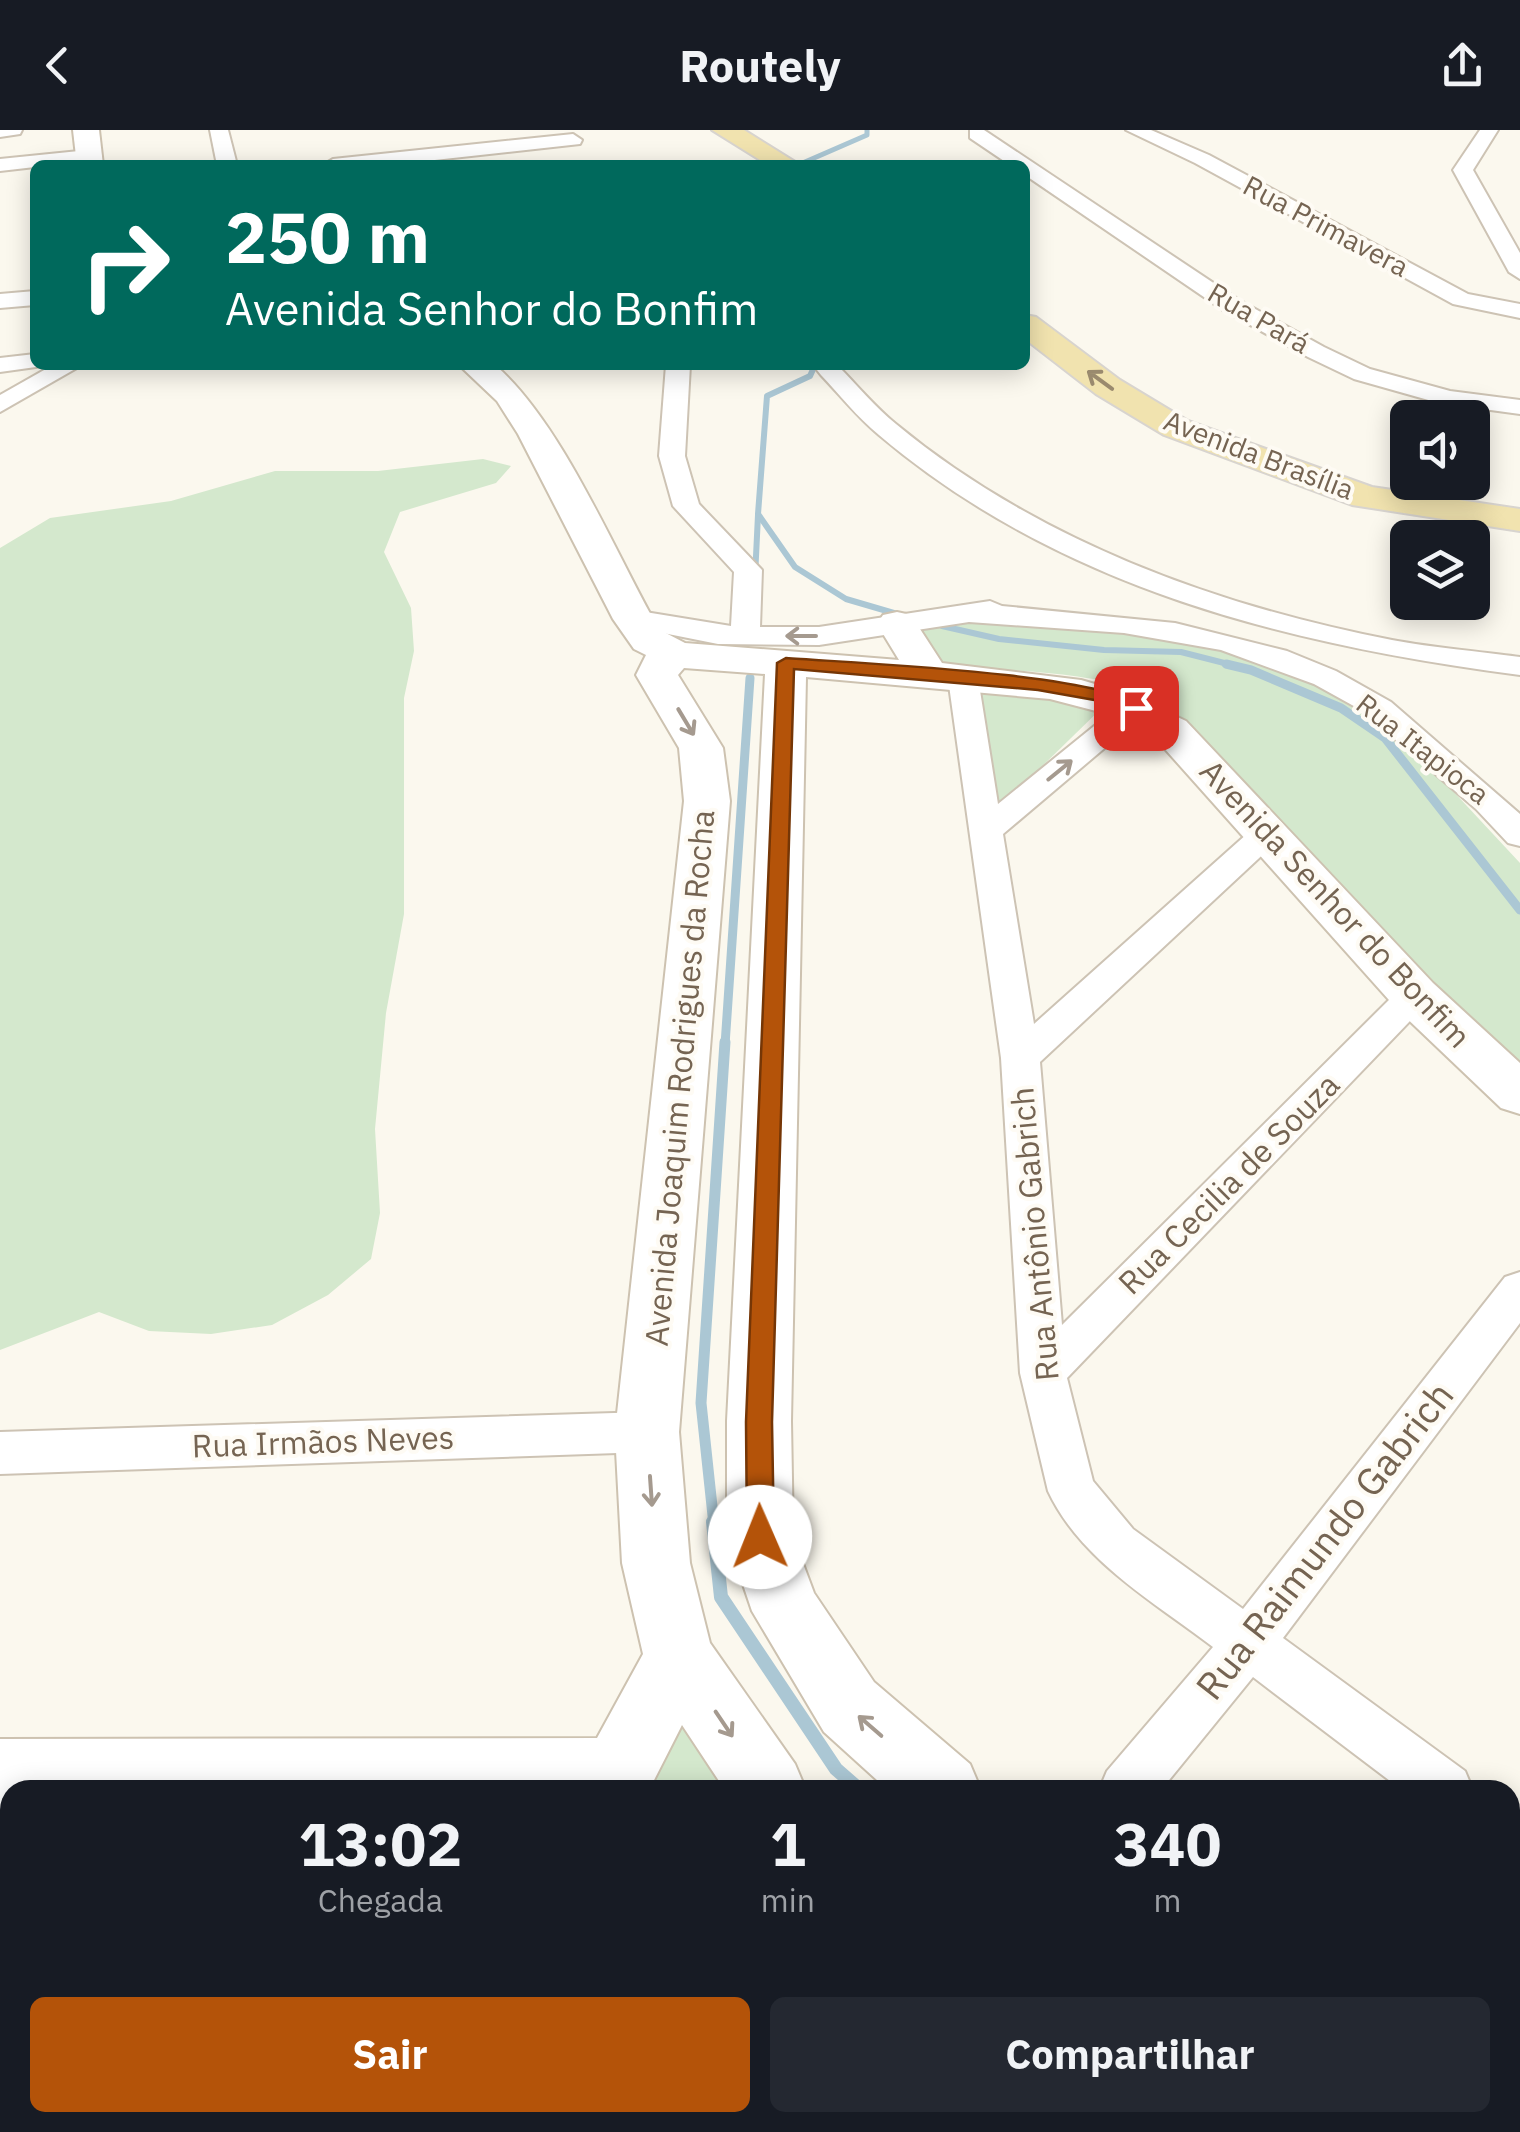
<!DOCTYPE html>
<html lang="pt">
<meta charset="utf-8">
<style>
:root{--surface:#171b24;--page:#242831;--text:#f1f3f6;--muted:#9ea1a6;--accent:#b45309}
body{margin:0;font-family:"IBM Plex Sans",sans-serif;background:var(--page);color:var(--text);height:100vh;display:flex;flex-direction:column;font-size:38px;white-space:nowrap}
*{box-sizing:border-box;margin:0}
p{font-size:32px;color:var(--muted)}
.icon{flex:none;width:55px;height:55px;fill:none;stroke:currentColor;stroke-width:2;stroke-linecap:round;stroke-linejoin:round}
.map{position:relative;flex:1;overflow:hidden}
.sheet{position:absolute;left:0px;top:1650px;width:1520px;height:352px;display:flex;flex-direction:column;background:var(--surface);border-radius:30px 30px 0 0;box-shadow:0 5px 25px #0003}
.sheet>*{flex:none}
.banner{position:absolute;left:30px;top:30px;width:1000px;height:210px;border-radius:15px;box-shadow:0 5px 25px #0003;background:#00695c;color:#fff;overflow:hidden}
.tools{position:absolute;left:1390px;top:270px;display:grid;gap:20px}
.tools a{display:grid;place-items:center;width:100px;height:100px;border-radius:15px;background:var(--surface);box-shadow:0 5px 25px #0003;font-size:50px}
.pin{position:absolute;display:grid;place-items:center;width:85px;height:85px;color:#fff;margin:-42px;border-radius:20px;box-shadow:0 5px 15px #0006}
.me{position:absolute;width:110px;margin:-55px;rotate:359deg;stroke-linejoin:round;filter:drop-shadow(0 0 8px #0008)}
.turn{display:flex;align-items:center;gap:35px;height:210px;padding:0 30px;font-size:45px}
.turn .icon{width:130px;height:130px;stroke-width:2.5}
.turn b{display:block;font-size:70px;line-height:85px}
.eta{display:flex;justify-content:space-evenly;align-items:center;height:170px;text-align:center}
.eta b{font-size:60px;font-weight:700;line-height:70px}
.primary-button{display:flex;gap:20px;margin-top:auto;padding:20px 30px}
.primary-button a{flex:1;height:115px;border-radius:15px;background:var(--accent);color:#fff;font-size:40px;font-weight:700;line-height:115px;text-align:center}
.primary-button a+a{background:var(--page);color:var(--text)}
header{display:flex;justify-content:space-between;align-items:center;height:130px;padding:0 30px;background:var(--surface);font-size:45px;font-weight:700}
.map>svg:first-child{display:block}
.green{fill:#d4e8cd}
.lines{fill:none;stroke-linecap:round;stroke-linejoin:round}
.stream-far4{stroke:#abc7d4;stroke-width:5}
.stream-far3{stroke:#abc7d4;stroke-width:6}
.stream-far2{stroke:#abc7d4;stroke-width:9}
.stream-far1{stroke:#abc7d4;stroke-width:11}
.stream{stroke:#abc7d4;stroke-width:14}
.street-casing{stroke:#cdc3b4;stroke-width:4}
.secondary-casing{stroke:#cdc2b0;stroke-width:4}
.primary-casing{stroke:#d8d4cf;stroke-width:4}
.street{fill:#fff;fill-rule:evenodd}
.secondary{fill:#fff;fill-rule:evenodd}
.primary{fill:#f1e3af;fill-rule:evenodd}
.oneway{stroke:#9a8a6e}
.oneway2{stroke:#a59a8f}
.route{fill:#b45309;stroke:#753606;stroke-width:2.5}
.labels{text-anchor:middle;stroke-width:8;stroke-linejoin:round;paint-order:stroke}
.far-street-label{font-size:28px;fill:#756452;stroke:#fefbf4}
.street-label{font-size:32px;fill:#756452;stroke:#fefbf4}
.near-street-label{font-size:38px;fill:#756452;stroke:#fefbf4}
</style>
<header><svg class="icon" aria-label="back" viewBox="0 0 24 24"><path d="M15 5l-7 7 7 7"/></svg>Routely<svg class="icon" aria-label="share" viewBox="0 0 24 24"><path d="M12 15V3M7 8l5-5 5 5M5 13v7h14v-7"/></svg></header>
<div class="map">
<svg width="1520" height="2002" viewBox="0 0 1520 2002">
<rect width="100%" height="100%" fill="#fbf8ee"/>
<g class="green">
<polygon points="483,329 511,336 496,353 400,382 384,422 411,478 414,521 404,568 404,784 386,883 375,999 380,1083 371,1129 328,1165 272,1195 211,1204 149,1201 99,1182 0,1220 0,418 50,388 171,371 275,341 378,341"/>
<path d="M953,492H1007L1214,514L1314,547L1399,603L1520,733V948L1195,602C1175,586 1155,568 1131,559C1082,541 1000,540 947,537L929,530L917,500Z"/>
<polygon points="969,555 1109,571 989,688"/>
<polygon points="685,1557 752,1660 643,1660"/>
<polygon points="533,1992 1048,1992 1058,2002 512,2002 513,1998"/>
</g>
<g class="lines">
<polyline class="stream-far4" points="798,35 867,5 867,0"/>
<g class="stream-far3">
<polyline points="815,235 810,246 767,266 758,384 795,437 846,469 904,486"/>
<polyline points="755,447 758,385"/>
<polyline points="942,496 999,509 1104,520 1181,522 1236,536"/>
</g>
<g class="stream-far2">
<polyline points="1226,534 1251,540 1341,578 1385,608 1520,780"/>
<polyline points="725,915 750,548"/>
</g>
<polyline class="stream-far1" points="714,1395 701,1273 725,912"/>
<g class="stream">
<polyline points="713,1392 721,1467 836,1639 860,1660"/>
<polyline points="1230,1992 1241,2002"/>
</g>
<defs>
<g id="street">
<polygon points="0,0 22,0 20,4 0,7"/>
<polygon points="210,0 228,0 237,35 217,35"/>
<polygon points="970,0 984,0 1239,170 1324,217 1370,239 1450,261 1520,270 1520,284 1439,273 1354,249 1308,227 1223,180 1025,45 1025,35 1010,35 970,8"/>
<polygon points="1126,0 1151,0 1209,25 1468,164 1520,174 1520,188 1453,174 1195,33"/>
<polygon points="1480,0 1498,0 1473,40 1520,123 1520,149 1509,142 1453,40"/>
<polygon points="573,4 582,10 580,14 389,35 323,35 333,29"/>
<polygon points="89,20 99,26 96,30 0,41 0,29"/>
<polygon points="35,161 35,175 0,178 0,164"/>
<polygon points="35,224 35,235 43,236 0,242 0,228"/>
<polygon points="53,235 82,235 0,282 0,265"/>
<polygon points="666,235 690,235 685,326 699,374 762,440 760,497 819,497 990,471 1002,476 1175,493 1287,521 1336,541 1391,572 1520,684 1520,716 1508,713 1476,679 1361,580 1314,554 1221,520 1124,503 969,492 819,515 718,514 623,495 618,489 623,483 633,480 731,496 734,442 673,376 659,326"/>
<path d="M821,235H837C857,255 875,277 896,294C1036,410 1216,476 1392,510C1434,518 1477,521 1520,527V545C1290,515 1061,459 879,305C857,287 840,265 821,245L817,240Z"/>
<path d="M963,539L974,542L978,548L998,674L1125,571H1147L1152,578L1003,704L1034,894L1257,695L1269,692L1281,695L1286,703L1040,932L1062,1195L1402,857L1415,853L1428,857L1434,866L1067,1248L1093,1351L1133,1399L1243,1479L1505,1147L1520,1142V1193L1283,1508L1465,1641L1473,1660H1402L1253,1547L1161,1660H1099L1107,1641L1213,1517C1154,1472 1080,1430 1048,1361L1020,1243L1001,928L948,548L952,542Z"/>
<polygon points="647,1282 663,1288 670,1302 663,1316 647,1322 0,1344 0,1302"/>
<polygon points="1510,1680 1520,1684 1520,1742 1510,1737"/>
</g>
<g id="secondary">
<polygon points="73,0 99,0 103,35 77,35"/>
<path d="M459,235H495C559,290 610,411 652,487L662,501L685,513L899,530L877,494L883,485L897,482L911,485L942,533L1081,550L1126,563L1186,591L1433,853L1520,933V984L1501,978L1397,879L1156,609L1096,581L1050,569L806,547L791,1291L793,1407L814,1463L874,1552L970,1634L981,1660H888L824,1602L752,1481L727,1407V1291L765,544L684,538L678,545L723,618L730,671L679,1302L690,1433L710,1513L795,1634L806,1660H725L682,1595L649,1660H10V1683H0V1609L597,1608L643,1524L622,1433L615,1302L684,671L679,618L636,545L646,525L634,519L613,489L518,304L497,271Z"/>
<polygon points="415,1992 500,1992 496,2002 411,2002"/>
<polygon points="1077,1992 1168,1992 1172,2002 1081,2002"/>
<polygon points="1281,1992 1371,1992 1375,2002 1285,2002"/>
</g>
<g id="primary">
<polygon points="712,0 744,0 800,35 768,35"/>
<polygon points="1025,185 1036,187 1120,250 1188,291 1372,357 1520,379 1520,401 1352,375 1164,305 1096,264 1025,209"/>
</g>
</defs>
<use href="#street" class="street-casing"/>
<use href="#secondary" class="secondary-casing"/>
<use href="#primary" class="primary-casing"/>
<use href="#street" class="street"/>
<use href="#secondary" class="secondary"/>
<use href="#primary" class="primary"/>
</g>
<defs><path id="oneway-shaft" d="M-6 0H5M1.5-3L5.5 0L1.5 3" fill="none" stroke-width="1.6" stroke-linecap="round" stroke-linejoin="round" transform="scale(2.5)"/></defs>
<use class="oneway" href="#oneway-shaft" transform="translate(1100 250) rotate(-144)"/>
<g class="oneway2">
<use href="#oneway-shaft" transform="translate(801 506) rotate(180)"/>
<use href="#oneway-shaft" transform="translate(686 592) rotate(59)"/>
<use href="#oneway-shaft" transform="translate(1060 640) rotate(-39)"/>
<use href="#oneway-shaft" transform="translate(651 1361) rotate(86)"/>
<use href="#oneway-shaft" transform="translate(724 1594) rotate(56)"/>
<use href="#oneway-shaft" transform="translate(870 1596) rotate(-139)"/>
</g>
<path class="route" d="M786,528C851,533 1105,543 1145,578L1136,583L1100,571L1038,560L794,539L772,1292L774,1407L770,1416L760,1420L751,1416L747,1407L746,1292L777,533Z"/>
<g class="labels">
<g class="far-street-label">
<text transform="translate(1326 96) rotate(28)" y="10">Rua Primavera</text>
<text transform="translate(1259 188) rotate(30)" y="10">Rua Pará</text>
<text transform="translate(1259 325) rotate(21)" y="10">Avenida Brasília</text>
<text transform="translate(1423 619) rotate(38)" y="10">Rua Itapioca</text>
</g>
<g class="street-label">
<text transform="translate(1335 774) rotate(47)" y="11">Avenida Senhor do Bonfim</text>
<text transform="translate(680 948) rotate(-85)" y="11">Avenida Joaquim Rodrigues da Rocha</text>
<text transform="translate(1229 1054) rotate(-45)" y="11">Rua Cecilia de Souza</text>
<text transform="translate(1035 1104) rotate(-95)" y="11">Rua Antônio Gabrich</text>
<text transform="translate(323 1312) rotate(-2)" y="11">Rua Irmãos Neves</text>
</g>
<g class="near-street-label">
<text transform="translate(1325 1411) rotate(-52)" y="13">Rua Raimundo Gabrich</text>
</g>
</g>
</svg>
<div class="tools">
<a><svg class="icon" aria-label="sound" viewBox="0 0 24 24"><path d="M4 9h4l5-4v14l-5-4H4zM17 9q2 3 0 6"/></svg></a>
<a><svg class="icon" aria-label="layers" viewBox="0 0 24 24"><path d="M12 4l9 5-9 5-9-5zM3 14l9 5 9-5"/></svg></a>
</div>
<div class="pin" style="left:1136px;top:578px;background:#d93025"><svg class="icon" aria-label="arrive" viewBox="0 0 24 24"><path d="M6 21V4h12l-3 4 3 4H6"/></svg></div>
<svg class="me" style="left:760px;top:1407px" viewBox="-20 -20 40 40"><circle r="19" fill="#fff"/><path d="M0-13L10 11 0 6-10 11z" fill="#b45309"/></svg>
<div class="banner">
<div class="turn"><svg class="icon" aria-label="right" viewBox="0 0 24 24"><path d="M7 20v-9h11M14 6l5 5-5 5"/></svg><div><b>250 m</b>Avenida Senhor do Bonfim</div></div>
</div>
<section class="sheet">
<div class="eta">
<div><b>13:02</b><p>Chegada</p></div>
<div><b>1</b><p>min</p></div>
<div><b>340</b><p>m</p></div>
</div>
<div class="primary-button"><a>Sair</a><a>Compartilhar</a></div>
</section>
</div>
